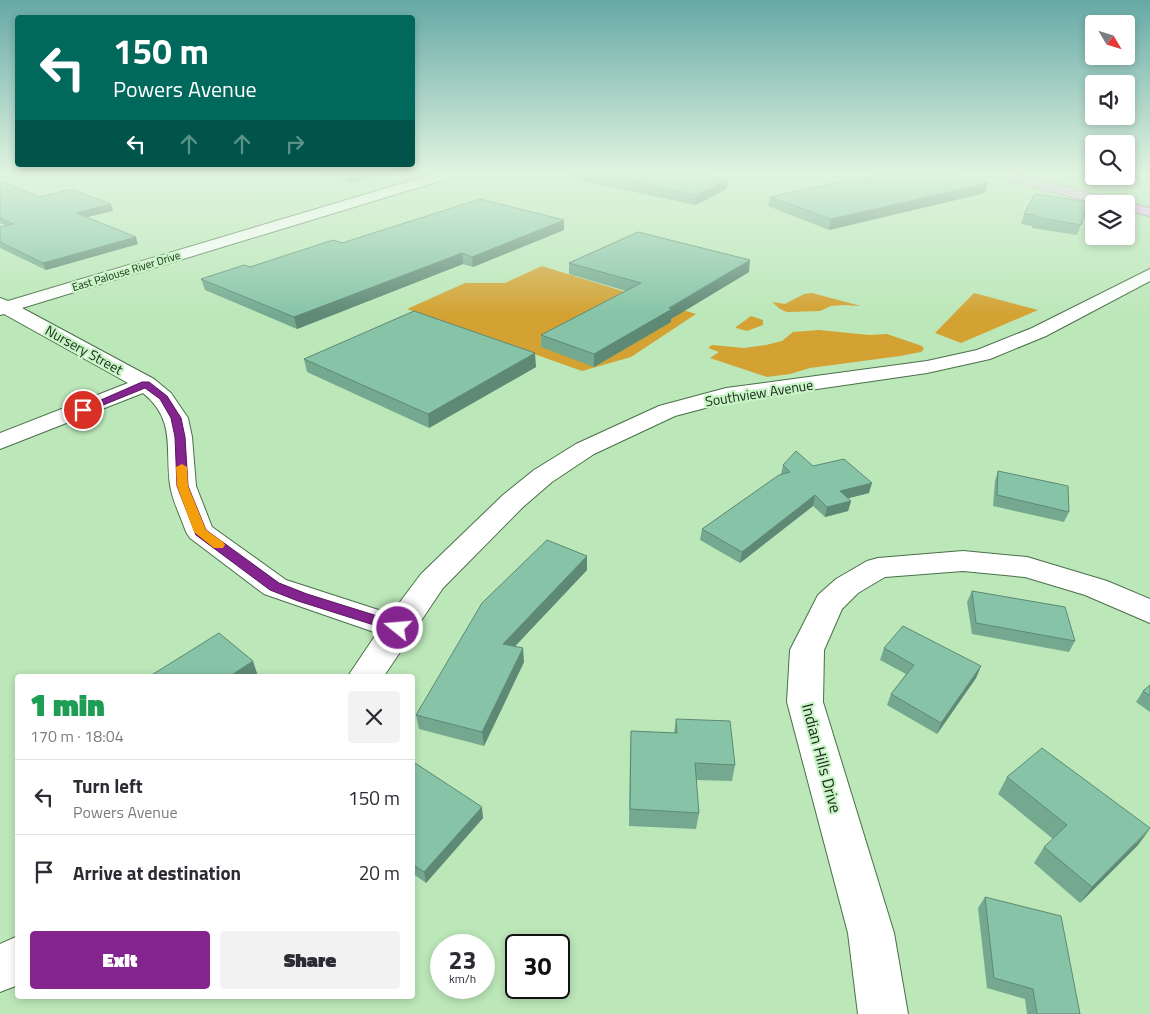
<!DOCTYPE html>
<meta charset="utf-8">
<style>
:root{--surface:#fff;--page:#f2f2f3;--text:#2b2b33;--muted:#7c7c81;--line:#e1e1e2;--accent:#84248e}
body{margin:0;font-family:"Titillium Web",sans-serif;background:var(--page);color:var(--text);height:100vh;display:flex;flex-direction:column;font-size:19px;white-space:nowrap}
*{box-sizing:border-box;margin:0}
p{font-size:16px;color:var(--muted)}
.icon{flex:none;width:28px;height:28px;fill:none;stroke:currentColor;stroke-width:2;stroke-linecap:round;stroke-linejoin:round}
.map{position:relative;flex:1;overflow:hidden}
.panel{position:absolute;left:15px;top:674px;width:400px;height:325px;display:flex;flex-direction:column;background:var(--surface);border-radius:5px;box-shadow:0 2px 8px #0003}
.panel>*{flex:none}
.hud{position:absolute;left:15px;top:15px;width:400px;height:152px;border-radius:5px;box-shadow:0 2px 8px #0003;background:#00695c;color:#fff;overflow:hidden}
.needle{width:32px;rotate:128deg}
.controls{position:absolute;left:1085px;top:15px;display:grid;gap:10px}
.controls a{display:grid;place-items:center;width:50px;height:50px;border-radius:5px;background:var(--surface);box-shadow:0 2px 8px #0003;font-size:25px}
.speed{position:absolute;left:430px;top:934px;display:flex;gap:10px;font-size:25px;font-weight:700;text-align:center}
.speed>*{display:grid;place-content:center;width:65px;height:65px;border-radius:50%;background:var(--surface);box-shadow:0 2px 8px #0003;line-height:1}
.speed small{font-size:12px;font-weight:400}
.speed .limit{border:2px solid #111;border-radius:8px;background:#fff;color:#111}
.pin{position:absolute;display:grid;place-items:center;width:42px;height:42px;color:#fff;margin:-21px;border:2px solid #fff;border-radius:50%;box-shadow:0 1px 5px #0007}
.me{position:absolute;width:55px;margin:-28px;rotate:287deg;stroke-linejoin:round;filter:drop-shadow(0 0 4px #0008)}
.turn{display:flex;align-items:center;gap:18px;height:105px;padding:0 15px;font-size:22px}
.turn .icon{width:65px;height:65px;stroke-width:2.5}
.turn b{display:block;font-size:35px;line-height:42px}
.lanes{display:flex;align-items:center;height:48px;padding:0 15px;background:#0003;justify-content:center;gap:25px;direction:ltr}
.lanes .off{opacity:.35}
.round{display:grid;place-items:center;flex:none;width:52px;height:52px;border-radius:5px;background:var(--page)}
.head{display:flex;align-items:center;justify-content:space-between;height:85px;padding:0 15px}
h1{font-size:30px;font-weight:800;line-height:38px;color:#1e9e55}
.button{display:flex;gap:10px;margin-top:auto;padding:10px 15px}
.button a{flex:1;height:58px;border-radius:5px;background:var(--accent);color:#fff;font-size:20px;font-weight:800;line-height:58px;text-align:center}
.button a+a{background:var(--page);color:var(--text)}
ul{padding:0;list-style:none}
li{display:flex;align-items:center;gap:15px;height:75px;padding:0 15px;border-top:1px solid var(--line)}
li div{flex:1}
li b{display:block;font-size:19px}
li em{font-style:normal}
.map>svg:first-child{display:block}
.green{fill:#d3a232}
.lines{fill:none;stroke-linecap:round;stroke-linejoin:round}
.street-casing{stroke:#497048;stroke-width:2}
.highway-casing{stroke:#a784ab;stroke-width:2}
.street{fill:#fff;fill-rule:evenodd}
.highway{fill:#f4b5fa;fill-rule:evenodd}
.wall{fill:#74a990}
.shaded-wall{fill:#5e8975}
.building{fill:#87c4a7;stroke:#5e8975}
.route{fill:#84248e;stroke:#56175c}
.slow{fill:#f59e0b}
.labels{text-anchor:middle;stroke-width:4.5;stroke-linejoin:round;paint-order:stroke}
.far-street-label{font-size:11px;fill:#182918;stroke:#c8f4c6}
.street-label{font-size:14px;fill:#182918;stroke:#c8f4c6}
.near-street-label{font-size:16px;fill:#182918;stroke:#c8f4c6}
</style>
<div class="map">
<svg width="1150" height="1014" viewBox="0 0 1150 1014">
<rect width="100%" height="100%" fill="#bce7b9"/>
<g class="green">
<polygon points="542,266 696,314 631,357 582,371 407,309 465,283 505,283"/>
<polygon points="812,293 861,306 844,305 831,306 820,311 787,312 780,309 772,302 785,304 804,294"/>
<polygon points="974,293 1038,310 961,343 935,333"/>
<polygon points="751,316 763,320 763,325 747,331 736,328 736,327"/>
<polygon points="819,330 869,335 887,334 922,346 924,349 921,352 900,356 810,368 790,374 767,377 710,358 719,352 708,348 712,345 744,348 766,345 782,341 793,332"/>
</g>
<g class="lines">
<defs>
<g id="street">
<path d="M437,173H458L456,176L22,308L154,379L171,393L188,418L192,437L196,486L212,527L286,580L391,614L421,574L503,495L534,470L576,444L659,406L726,388L927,361L977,350L1032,328L1150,269V281L1046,336L990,359L927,373L728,402L675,416L594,454L552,482L523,507L443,588L384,676H348L377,633L264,594L190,538L186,532C181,517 172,500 170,485C165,447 176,420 143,393L0,449V433L128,383L4,314L0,315V298L8,301Z"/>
<polygon points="963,551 1027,557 1107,581 1150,599 1150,623 1085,595 1025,577 963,571 885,577 858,593 842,609 824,650 823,702 894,933 908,1014 858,1014 848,933 787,702 790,650 818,595 836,579 867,561 878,558"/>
<polygon points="18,936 18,985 0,992 0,944"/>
</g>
<polygon id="highway" points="992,173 1014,173 1120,201 1121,203 1126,202 1150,208 1150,216 1126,210 1126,204 1098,204 994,176"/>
</defs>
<use href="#street" class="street-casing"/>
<use href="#highway" class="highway-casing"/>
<use href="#street" class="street"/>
<use href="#highway" class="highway"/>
</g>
<g class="wall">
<polygon points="315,173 390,173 362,181 350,183"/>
<polygon points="563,173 694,173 728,180 727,189 695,205 563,177"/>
<polygon points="0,181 40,197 113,211 87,217 138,244 46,270 0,248 0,227 6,226 0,223"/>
<polygon points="985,193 829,230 768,206 770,197"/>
<polygon points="1089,202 1077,235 1032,228 1032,226 1021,224 1024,214"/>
<polygon points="564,230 473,267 463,264 297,329 205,290 201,279 342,243"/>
<polygon points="569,263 749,272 671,319 671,322 594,367 541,347 541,335 626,291 569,274"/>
<polygon points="304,359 536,367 429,428 307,372"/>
<polygon points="783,465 813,466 869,493 848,498 851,501 848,511 825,517 813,506 740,563 700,540 702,529 781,474"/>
<polygon points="998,471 1069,512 1064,522 993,506 995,481"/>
<polygon points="587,556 587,570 515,646 524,662 484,746 419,729 416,715"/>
<polygon points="972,591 1075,641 1069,652 972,634 967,602"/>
<polygon points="884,648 981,666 976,678 937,734 887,705 891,694 906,674 880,660"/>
<polygon points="1150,685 1150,712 1136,702 1143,691"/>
<polygon points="676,719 735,765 732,781 696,780 699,813 696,829 629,826 630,748 631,731 674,733"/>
<polygon points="412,761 483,818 426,883 412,873"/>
<polygon points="1007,777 1138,845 1080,903 1034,863 1044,847 1053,839 998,794"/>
<polygon points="985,897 1080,1014 1027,1014 1025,999 987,988 978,908"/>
</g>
<g class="shaded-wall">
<polygon points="363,173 390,173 362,181 350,183 349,175"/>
<polygon points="728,180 727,189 695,205 696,195"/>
<polygon points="988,183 985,193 829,230 831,219"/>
<polygon points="111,204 113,211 78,219 76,213"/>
<polygon points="564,220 564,230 473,267 472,257"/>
<polygon points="136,237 138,244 46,270 43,263"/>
<polygon points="462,253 463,264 297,329 294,317"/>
<polygon points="750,260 749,272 671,319 671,322 594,367 594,354"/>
<polygon points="535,353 536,367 429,428 428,414"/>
<polygon points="872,483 869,493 838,501 840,491"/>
<polygon points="815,495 813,506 740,563 742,552"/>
<polygon points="851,501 848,511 825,517 827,507"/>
<polygon points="587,556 587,570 504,658 503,644"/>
<polygon points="523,648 524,662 484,746 482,732"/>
<polygon points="253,661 258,676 230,676"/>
<polygon points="981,666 976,678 937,734 941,723"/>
<polygon points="482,807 483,818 426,883 424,872"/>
<polygon points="1150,829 1138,845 1080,903 1092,887"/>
</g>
<g class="building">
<polygon points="341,173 363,173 349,175"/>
<polygon points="590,173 694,173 728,180 696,195"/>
<polygon points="882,173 953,173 988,183 831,219 770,197"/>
<polygon points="0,181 40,197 71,189 111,204 76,213 136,237 43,263 0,242 0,227 14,224 0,218"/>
<polygon points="1035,194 1089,202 1081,225 1035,217 1036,215 1024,214"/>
<polygon points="480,199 564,220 472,257 462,253 294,317 201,279 244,265 250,267 333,240 342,243"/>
<polygon points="638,232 750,260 669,308 672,309 594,354 541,335 641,283 569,263"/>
<polygon points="414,311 535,353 428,414 304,359"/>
<polygon points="796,451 813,466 844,459 872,483 840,491 851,501 827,507 815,495 742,552 702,529 779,475 790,472 783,465"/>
<polygon points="998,471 1068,486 1069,512 997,495"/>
<polygon points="547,540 587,556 503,644 523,648 482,732 416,715 482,603"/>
<polygon points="972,591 1065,607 1075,641 976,623"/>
<polygon points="903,626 981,666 941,723 891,694 914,665 884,648"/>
<polygon points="219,633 253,661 230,676 150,676"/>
<polygon points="1150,685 1150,696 1143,691"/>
<polygon points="676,719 730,721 735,765 695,763 699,813 630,809 631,731 677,733"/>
<polygon points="1042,748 1150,828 1092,887 1044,847 1067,825 1007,777"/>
<polygon points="412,761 482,807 424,872 412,864"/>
<polygon points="985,897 1061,916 1080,1014 1037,1014 1033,989 994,978"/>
</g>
<linearGradient id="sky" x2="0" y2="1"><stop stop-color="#66a9a6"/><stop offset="0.55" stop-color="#e1f4e0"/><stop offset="1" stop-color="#e1f4e0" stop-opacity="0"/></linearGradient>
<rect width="1150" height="315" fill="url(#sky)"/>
<polygon class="route" points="142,382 149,382 167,396 181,418 185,437 188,486 206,530 279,583 307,594 403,624 405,628 403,631 393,631 298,601 270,590 196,535 177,486 175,437 171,418 160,399 145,388 86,412 79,412 78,410"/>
<polygon class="slow" points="182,464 187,467 188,486 206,530 223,542 225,545 223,548 214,548 194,532 177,486 176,467"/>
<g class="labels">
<g class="far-street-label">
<text transform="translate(126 271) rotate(-17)" y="4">East Palouse River Drive</text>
</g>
<g class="street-label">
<text transform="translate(84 350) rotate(29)" y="5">Nursery Street</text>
<text transform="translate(759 393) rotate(-9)" y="5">Southview Avenue</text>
</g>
<g class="near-street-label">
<text transform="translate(822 758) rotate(75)" y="6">Indian Hills Drive</text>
</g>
</g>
</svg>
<div class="controls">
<a><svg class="needle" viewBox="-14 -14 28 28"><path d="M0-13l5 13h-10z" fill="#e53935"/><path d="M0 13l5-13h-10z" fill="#7c7c81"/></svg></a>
<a><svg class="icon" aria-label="sound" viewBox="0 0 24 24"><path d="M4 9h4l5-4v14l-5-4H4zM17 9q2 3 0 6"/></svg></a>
<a><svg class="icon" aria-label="search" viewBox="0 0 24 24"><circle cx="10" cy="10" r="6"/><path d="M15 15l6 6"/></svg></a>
<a><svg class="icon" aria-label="layers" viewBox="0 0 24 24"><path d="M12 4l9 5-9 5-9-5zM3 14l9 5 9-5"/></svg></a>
</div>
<div class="speed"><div>23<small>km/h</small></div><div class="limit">30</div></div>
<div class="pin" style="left:83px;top:410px;background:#d93025"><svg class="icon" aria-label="arrive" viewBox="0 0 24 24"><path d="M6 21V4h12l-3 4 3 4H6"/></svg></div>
<svg class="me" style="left:398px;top:628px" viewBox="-20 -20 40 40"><circle r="17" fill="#84248e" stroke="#fff" stroke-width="3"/><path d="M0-11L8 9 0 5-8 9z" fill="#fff"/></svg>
<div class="hud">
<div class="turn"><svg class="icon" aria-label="left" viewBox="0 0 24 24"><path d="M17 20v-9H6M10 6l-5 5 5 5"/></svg><div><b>150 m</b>Powers Avenue</div></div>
<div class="lanes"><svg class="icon" aria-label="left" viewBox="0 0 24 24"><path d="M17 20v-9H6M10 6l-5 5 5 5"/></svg><svg class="icon off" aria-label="ahead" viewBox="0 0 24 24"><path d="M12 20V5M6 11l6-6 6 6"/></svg><svg class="icon off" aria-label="ahead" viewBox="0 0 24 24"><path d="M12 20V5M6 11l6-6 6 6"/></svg><svg class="icon off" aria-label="right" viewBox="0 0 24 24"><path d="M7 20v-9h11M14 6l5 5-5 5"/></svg></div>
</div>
<section class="panel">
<div class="head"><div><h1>1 min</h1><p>170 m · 18:04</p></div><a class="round"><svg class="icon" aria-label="close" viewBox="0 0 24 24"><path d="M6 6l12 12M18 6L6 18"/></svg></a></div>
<ul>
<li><svg class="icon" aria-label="left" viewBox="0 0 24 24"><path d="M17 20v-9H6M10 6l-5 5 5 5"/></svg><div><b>Turn left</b><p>Powers Avenue</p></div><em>150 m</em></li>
<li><svg class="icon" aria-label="arrive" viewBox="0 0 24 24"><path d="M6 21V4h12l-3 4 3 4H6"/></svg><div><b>Arrive at destination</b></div><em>20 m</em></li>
</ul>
<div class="button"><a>Exit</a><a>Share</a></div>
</section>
</div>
